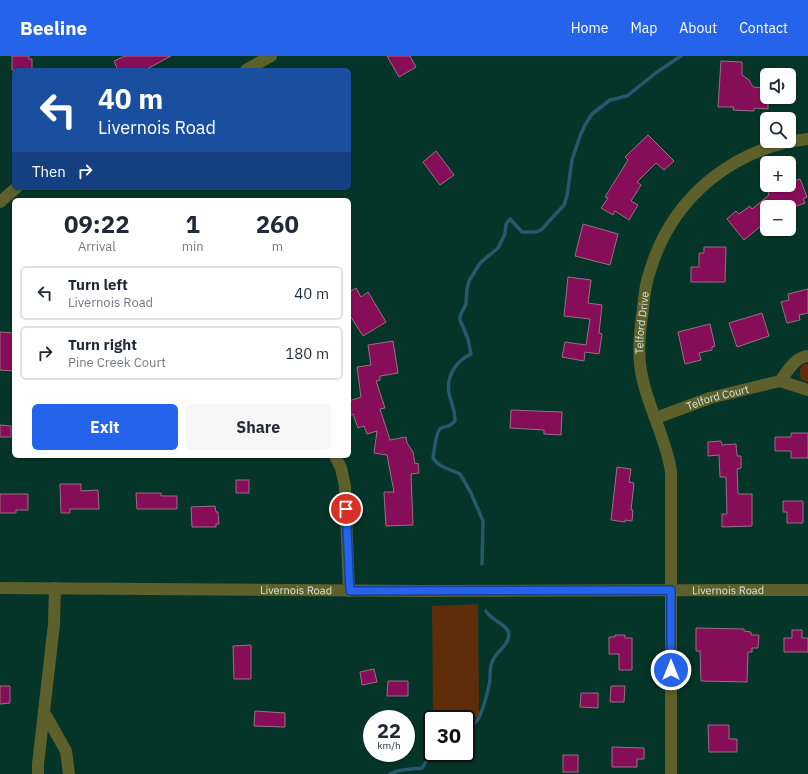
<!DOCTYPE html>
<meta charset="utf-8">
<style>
:root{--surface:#fff;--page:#f6f6f7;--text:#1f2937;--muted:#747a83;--line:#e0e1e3;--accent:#2563eb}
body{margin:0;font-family:"IBM Plex Sans",sans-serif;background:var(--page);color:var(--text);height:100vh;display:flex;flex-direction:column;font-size:15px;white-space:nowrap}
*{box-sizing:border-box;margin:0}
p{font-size:13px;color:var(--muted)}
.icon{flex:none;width:22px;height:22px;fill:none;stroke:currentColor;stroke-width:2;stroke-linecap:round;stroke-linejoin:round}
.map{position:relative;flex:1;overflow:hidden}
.side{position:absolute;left:12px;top:142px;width:339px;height:260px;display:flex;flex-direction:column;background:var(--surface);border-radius:6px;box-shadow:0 1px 3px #0004}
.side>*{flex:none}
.top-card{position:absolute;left:12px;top:12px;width:339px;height:122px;border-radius:6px;box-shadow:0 1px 3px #0004;background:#1a4fa0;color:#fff;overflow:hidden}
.buttons{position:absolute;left:760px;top:12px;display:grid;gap:8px}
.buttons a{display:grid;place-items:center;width:36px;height:36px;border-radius:6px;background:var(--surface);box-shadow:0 1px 3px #0004;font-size:20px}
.speed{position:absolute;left:363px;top:654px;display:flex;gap:8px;font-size:20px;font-weight:700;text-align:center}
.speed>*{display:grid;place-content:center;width:52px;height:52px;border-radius:50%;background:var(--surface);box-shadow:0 1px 3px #0004;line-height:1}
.speed small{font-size:10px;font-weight:400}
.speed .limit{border:2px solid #111;border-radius:6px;background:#fff;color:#111}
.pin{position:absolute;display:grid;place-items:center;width:34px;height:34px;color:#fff;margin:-17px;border:2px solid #fff;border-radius:50%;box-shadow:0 1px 4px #0007}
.me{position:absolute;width:44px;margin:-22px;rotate:0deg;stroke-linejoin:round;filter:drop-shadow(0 0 3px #0008)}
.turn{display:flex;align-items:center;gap:14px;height:84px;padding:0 20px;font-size:18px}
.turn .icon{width:52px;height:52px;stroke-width:2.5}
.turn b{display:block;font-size:28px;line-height:34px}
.then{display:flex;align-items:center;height:38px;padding:0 20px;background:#0003;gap:8px;font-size:15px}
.eta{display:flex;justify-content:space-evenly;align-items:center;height:68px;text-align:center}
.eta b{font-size:24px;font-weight:800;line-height:28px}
.action{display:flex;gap:8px;margin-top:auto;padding:8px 20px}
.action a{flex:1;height:46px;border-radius:6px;background:var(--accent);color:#fff;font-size:16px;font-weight:800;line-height:46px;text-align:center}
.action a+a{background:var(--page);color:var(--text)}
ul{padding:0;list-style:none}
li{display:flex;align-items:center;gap:12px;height:54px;margin:0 8px 6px;padding:0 12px;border:2px solid var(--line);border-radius:6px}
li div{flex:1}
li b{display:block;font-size:15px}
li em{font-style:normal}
header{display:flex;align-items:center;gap:24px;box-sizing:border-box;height:56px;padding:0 20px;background:var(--accent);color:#fff}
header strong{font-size:19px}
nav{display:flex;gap:22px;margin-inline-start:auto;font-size:14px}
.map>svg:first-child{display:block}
.green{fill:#602d0a}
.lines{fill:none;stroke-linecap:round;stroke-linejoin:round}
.stream{stroke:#26586f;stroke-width:3.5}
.building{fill:#860d57;stroke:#987182}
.minor{stroke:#5e602c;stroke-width:12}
.route-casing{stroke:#184099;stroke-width:10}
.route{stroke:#2563eb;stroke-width:7}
.labels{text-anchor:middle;stroke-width:4;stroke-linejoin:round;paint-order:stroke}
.street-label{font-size:11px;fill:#cfe6dd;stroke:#072920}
</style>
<header>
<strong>Beeline</strong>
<nav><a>Home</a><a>Map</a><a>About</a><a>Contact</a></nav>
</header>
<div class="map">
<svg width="808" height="718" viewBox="0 0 808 718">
<rect width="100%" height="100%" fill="#053528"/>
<g class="green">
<path d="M805,308H808V326L802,324C798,318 799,312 805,308Z"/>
<polygon points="478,548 479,661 433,662 432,550"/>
</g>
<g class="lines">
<g class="stream">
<path d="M482,508L483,465L471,437L460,418C450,413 439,412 433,402C434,396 436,374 441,372C449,369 448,372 455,365C455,352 451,348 449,337C446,320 456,305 471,298L468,283L460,264V260L466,248L467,233L469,225L480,207L498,192L505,178L506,168L510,163L522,176H536L541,174L564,149L567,140L572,104L580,80L585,69L592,58L610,44L627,40L657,16L681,0"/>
<path d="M466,673C470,670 475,668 478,663C482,657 490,630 490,622C490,616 490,609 493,604C497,595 509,589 509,578C508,568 491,565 486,555"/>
<path d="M390,718C402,712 409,714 422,712L429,701V688L432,683"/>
</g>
</g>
<g class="building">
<polygon points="12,0 29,0 29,3 32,3 32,14 12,14"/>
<polygon points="125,0 171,0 145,14 118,14 114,5"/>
<polygon points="387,0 410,0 416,11 399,21"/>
<polygon points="721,5 742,6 742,19 749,24 753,31 767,32 767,41 768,41 768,53 754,52 754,55 733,54 734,51 718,51"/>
<polygon points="648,79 674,105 664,114 656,107 637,126 641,129 631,145 638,149 629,164 615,155 613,159 601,152 608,142 605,141 628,104 625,101"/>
<polygon points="436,95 454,119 440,129 423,106"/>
<polygon points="800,123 807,141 803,143 805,147 794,151 767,151 767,165 744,184 727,163 736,155 739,158 750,150 752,153 769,139 768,136 789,129 789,127"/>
<polygon points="583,168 618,178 610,209 575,200"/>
<polygon points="704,191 726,191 725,226 691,226 691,211 699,211 699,197 704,197"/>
<polygon points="568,221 591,224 588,247 602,249 599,277 602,278 599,298 585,296 584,305 562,301 565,286 586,289 590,263 564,260"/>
<polygon points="356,232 361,241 368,236 386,266 363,280 349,258 349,236"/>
<polygon points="808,233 808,257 799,259 800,264 787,267 781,246 789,244 788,238"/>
<polygon points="762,257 769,280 737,291 729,267"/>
<polygon points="710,268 715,290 712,291 712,294 699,297 701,304 685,308 678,276"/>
<polygon points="0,276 14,277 14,315 0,314"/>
<polygon points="393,285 398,317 380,320 380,324 376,325 385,352 380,353 390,384 406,381 407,387 413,396 415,408 418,407 419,417 411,418 413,469 386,470 384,436 394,436 387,399 374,397 377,375 367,378 364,370 358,372 353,358 349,360 349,345 361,341 357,311 371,309 368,289"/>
<polygon points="511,354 562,356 561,379 544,378 544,374 510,372"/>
<polygon points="0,369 11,370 11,381 0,381"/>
<polygon points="791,377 808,377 808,402 791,402 791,395 775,395 775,381 791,381"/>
<polygon points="721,385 722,389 736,388 737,400 741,400 741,412 737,413 738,438 752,438 752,470 722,471 722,458 727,458 726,421 720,421 719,399 708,400 708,386"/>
<polygon points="617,411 631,413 629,426 634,427 631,454 633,454 632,465 625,464 625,466 611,464"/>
<rect x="236" y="424" width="13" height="13"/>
<polygon points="60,428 81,428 81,435 98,434 99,453 70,453 70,457 61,457"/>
<polygon points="136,437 161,437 161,440 177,440 177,453 137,453"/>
<polygon points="0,438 28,438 28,454 16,454 16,457 0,457"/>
<polygon points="783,445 803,445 803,467 787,467 787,456 783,456"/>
<polygon points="215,450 216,456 218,456 219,468 216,468 216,471 192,471 191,451"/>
<polygon points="696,572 744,573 744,575 751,576 751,579 759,579 758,592 752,592 752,596 748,596 747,626 701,625 700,595 696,595"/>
<polygon points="792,574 802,574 802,582 808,582 808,596 784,596 784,582 792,582"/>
<polygon points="615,579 625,579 625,582 632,582 632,614 619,614 619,598 609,598 609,581 615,581"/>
<polygon points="251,589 251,623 234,623 233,590"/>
<polygon points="374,613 377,626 362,629 360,616"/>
<polygon points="388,625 408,625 408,640 387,640"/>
<polygon points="0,630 10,630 10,647 0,648"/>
<polygon points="611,630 625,630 624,646 610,646"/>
<polygon points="581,637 598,637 598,652 580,651"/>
<polygon points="255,655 285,657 285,671 254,670"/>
<polygon points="708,669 729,669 729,683 737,683 737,696 709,696"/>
<polygon points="612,691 644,692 644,703 637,703 637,711 612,711"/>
<rect x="563" y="699" width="15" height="17"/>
</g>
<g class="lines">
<g class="minor">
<polyline points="246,14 271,0"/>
<polyline points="0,146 16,132"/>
<path d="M780,325C787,316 795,301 808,300"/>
<path id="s1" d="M656,362L710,342L780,325L808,334"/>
<polyline points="335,400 341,412 345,430 349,535"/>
<path id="s2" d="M0,532L421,535L808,534"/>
<polyline points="44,656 66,695 69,718"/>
<polyline points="38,718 38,708 54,568 55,532"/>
<path id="s3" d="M671,718V415C665,378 644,344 640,308C638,289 640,272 643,253C644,239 646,225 651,212C673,141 734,91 808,83"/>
</g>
</g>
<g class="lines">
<defs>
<polyline id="route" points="346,453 350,535 671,534 671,614"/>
</defs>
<use href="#route" class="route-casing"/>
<use href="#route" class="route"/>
</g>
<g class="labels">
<g class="street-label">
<text dy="4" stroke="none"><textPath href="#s3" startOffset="456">Telford Drive</textPath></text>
<text dy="4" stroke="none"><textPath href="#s1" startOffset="65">Telford Court</textPath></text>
<text dy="4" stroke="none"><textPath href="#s2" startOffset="296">Livernois Road</textPath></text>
<text dy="4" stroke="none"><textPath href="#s2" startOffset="728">Livernois Road</textPath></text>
</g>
</g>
</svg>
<div class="buttons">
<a><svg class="icon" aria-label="sound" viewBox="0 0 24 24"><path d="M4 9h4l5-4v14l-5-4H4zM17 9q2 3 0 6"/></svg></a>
<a><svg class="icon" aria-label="search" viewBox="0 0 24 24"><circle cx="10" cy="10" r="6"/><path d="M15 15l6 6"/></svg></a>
<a>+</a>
<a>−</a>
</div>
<div class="speed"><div>22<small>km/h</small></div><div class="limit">30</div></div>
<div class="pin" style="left:346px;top:453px;background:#d93025"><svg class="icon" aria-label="arrive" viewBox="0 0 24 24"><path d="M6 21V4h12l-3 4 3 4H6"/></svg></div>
<svg class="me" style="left:671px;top:614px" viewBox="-20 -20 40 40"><circle r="17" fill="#2563eb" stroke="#fff" stroke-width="3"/><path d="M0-11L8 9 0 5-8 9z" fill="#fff"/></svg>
<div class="top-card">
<div class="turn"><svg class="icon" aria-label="left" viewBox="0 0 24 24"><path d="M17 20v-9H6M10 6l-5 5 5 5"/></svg><div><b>40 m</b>Livernois Road</div></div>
<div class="then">Then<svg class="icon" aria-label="right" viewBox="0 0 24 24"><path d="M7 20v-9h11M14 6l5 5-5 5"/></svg></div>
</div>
<section class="side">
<div class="eta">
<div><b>09:22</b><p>Arrival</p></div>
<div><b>1</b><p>min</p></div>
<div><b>260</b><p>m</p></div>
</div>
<ul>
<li><svg class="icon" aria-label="left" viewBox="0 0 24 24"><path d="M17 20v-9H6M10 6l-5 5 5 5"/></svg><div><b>Turn left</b><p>Livernois Road</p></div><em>40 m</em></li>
<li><svg class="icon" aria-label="right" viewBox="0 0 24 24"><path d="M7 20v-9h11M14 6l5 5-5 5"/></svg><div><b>Turn right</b><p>Pine Creek Court</p></div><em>180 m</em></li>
</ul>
<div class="action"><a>Exit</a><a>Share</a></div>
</section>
</div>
